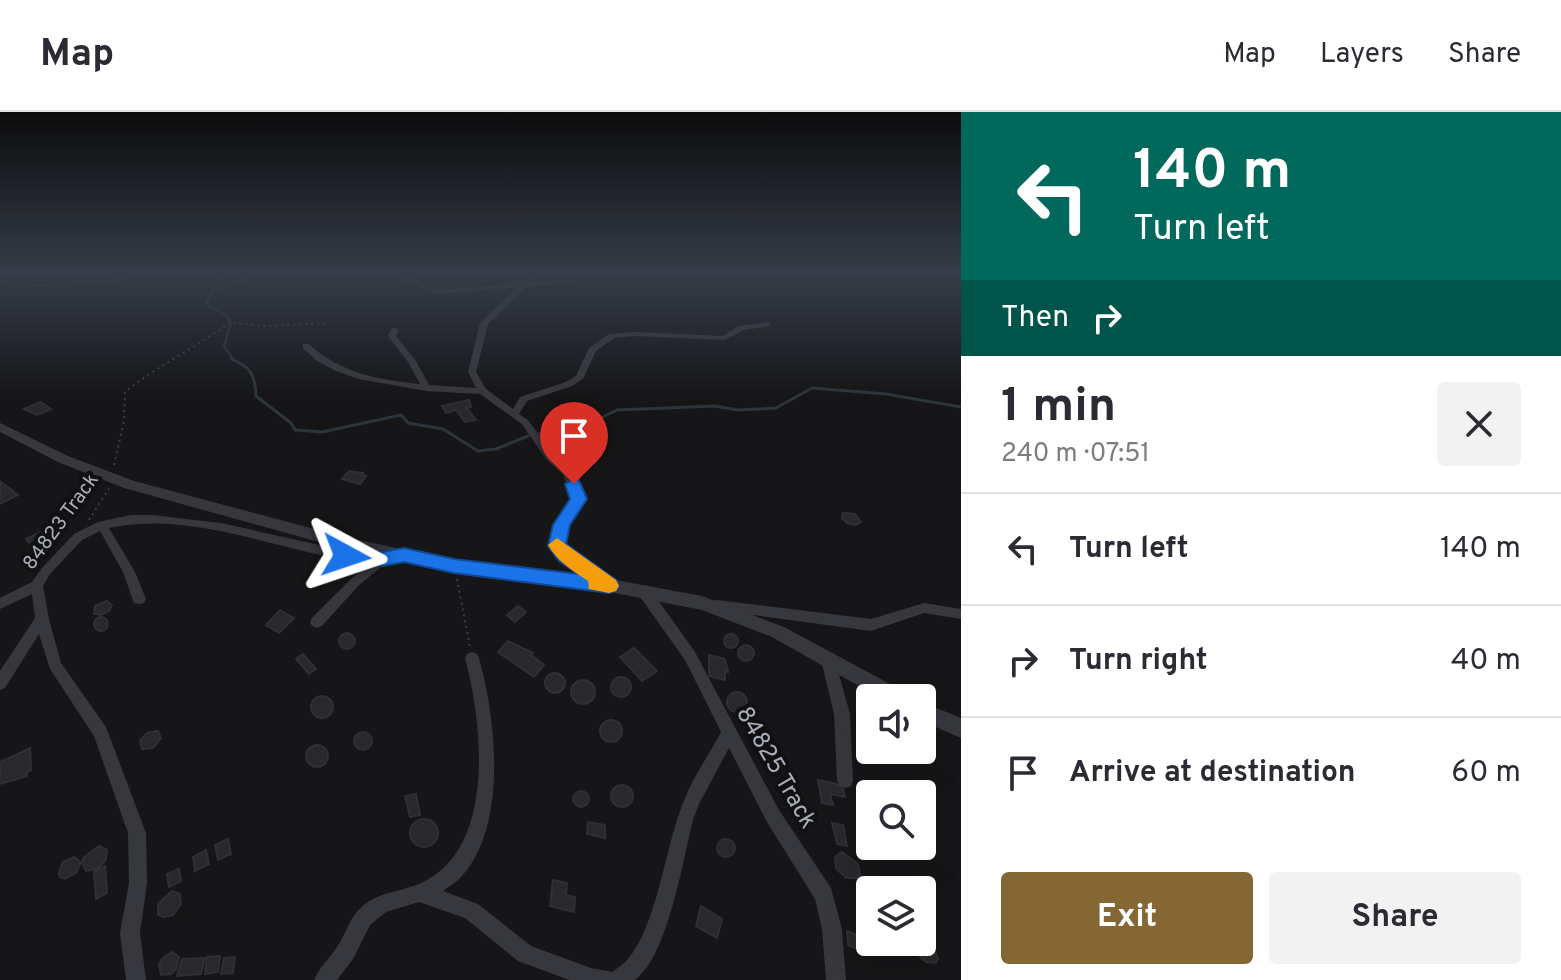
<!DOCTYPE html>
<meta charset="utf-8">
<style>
:root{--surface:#fff;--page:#f2f2f3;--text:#2b2b33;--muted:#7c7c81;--line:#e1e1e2;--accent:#856733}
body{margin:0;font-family:Overpass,sans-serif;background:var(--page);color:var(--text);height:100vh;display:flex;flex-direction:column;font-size:30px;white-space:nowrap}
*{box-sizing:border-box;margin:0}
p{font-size:26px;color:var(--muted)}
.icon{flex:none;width:44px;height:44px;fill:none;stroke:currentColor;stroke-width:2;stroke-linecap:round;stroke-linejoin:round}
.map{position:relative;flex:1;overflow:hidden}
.drawer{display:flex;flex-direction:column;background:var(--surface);width:600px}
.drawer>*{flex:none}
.hud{background:#00695c;color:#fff;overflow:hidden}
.controls{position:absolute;left:856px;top:572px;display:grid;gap:16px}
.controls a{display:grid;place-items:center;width:80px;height:80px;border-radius:8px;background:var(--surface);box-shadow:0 8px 32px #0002;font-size:40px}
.pin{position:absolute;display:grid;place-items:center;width:68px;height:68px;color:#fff;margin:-82px -34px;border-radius:50% 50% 50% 0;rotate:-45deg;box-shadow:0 0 8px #0007}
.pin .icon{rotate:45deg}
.me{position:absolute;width:88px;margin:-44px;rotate:95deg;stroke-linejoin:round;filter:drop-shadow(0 0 6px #0008)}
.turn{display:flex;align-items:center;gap:28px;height:168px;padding:0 40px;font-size:36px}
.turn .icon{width:104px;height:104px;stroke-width:2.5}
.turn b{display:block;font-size:56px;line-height:68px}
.then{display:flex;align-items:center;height:76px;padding:0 40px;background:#0003;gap:16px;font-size:30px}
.round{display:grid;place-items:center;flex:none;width:84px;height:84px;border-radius:8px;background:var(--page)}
.head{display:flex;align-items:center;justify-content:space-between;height:136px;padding:0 40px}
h1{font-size:48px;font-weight:700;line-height:60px}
.button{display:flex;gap:16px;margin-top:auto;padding:16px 40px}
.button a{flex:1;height:92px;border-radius:8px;background:var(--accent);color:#fff;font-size:32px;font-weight:700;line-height:92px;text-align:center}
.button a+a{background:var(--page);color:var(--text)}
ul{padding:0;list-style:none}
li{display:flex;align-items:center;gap:24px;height:112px;padding:0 40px;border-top:2px solid var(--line)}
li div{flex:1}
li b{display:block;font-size:30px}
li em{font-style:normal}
header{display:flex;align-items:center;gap:48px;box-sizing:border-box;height:112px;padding:0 40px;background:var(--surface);border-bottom:2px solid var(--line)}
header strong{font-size:38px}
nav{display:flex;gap:44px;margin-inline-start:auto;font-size:28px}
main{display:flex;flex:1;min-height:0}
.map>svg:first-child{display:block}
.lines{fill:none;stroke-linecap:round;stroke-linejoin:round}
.stream-far1{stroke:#2c353c;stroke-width:2}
.stream{stroke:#2c353c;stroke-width:3}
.building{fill:#29292c;stroke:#303034;stroke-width:2}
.path{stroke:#3d3f44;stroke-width:2;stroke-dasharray:2 4;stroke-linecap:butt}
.minor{fill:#37383d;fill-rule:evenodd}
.tertiary{fill:#37383d;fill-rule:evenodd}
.route{fill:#1a73e8;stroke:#114b97;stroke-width:2}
.slow{fill:#f59e0b}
.labels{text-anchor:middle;stroke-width:8;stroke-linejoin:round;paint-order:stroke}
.street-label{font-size:20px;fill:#a8adb8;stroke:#111113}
.near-street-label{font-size:24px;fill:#a8adb8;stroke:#111113}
</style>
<header>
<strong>Map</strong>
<nav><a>Map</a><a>Layers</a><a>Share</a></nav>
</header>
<main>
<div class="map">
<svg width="961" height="868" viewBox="0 0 961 868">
<rect width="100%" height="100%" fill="#161618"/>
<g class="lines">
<g class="stream-far1">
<polyline points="216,161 220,166 206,192 227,204 231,211 224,234 234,249"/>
<polyline points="0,170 11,175 106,170 135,161"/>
<polyline points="215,177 261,161"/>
</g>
<g class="stream">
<path d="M232,247C250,255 255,262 256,284L291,311L295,318L322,320L401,303L408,311L443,317L478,339L496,337L528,324"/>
<polyline points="538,322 582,315 617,298 715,294 738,298 776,296 812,276 886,282 961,295"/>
</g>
</g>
<g class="building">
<polygon points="469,288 471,295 467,296 476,308 465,310 456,298 446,301 442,294"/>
<polygon points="41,290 51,297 37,303 24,297"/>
<polygon points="349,359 363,361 361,363 366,364 360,372 342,367"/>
<polygon points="0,369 18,383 0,392"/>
<polygon points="843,401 855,402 861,410 856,413 847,411 842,406"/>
<polygon points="42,419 48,428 33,436 26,427"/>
<polygon points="107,489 112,493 109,499 101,503 94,502 95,494"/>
<polygon points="518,494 526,500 515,510 507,503"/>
<polygon points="280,498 294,506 279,521 266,513"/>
<circle cx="101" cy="512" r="7"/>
<circle cx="347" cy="529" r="8"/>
<circle cx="731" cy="529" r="7"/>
<polygon points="508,529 533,541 531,543 544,553 534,565 498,540"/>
<circle cx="746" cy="541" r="8"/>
<polygon points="634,536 657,559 642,569 620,545"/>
<polygon points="303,542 316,557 309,562 296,547"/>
<polygon points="709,543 725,547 728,560 725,560 725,568 709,564"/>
<circle cx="555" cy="571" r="10"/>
<circle cx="621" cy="575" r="10"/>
<circle cx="583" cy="580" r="12"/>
<circle cx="737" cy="590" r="10"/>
<circle cx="322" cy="595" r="11"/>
<circle cx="611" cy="619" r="11"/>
<polygon points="158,619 161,626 153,636 142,637 140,629 147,621"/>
<circle cx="363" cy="629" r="9"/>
<circle cx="317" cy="644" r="11"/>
<polygon points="30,636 31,658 27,660 27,664 0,672 0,650"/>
<polygon points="818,668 842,673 845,685 830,682 833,693 822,691"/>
<circle cx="622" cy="684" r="11"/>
<circle cx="581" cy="687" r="8"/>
<polygon points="416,682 420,703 410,705 405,684"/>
<circle cx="424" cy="721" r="14"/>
<polygon points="588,710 605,713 605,726 587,722"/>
<polygon points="832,711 843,713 847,734 837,732"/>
<circle cx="726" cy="736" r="9"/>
<polygon points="228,727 231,742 218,748 215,733"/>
<polygon points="99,734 107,738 106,748 97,757 86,759 82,751 84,745"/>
<polygon points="206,738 209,752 195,759 193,745"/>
<polygon points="842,740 858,752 860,763 857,766 846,766 836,756 835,745"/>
<polygon points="74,745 81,750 76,761 65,767 60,765 59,761 63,750"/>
<polygon points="105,754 107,781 96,787 94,760"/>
<polygon points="179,757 181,769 169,775 167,762"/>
<polygon points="553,768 567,771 566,783 575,785 574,800 550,794"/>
<polygon points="172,779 180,782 181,792 173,803 163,805 158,802 158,792"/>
<polygon points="701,794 722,807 717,826 696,814"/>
<polygon points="847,819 870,828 873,843 848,833"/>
<polygon points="922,828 933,835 938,847 936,851 926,850 920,845 916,834"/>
<polygon points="172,840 179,845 176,857 171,862 161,863 159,853 162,847"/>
<polygon points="220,844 218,860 205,862 207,845"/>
<polygon points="235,845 233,861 221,862 224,846"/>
<polygon points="205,846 201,862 177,864 182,847"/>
</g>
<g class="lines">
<g class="path">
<path d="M114,353L124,309L125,280C158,253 196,236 230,210L262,214L327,211"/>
<polyline points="89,408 109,376"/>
<polyline points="457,467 470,535"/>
</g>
<g class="minor">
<path d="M390,161H400L437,178L523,171L533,161H540L531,170L570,168V170L568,171L527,175L488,212L476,260L486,277L513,297L520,285L566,270L576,264L589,236L609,222L634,220L723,224L739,214L770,210V214L744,218L725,228L634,224L614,226L596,239L583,267L572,274L527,289L519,302L528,308L554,343L572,360L584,387L568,413L563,433L570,442L614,470L615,474L614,478C597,480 560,448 551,434L556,413L572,387L563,363L546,347L522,312L480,282L426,279L359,267L336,259L317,249L303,236V232H309C340,261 379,268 420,272L408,250L388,224L392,216H395L399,218L396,224L416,249L429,273L476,276L468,260L480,211L518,175L436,182Z"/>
<path d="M131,403H152L221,411L346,439L383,442L401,439L405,441L407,444L405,447L386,451L359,473L322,514L317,516L312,514L310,510L312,506L351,467L370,451C285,443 196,397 109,416L135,460L146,487L144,491L139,492L134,491L123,460L100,419L82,428L50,462L43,474L49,507L61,551L106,615L146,721L147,771L140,821L146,868H126L120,821L129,771L128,721L94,624L50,557L39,522L5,576L0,578V559L35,506L32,482L0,497V486L32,470L42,456L74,422L98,410Z"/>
<path d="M643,473L648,474L695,540L779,698L831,776L842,817L846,868H826L822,817L815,787L767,710L729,636L699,692L693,708C683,747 668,844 635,868H569L518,849L465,806L419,790L386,800L370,813L353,847L337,868H314C319,856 328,848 335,838C350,817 349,799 375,786C392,778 412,777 427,768C496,730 482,609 465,546L467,542L472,540L477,542L479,546C496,606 508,713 462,764C457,770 449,774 443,779L478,792L531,834L591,856L612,860C617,856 623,853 627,848C657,814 665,735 683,691C692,666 709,643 721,620L685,548L638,482L637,478L638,474Z"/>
<polygon points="717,488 871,507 924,491 961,497 961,507 924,501 871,519 717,498 712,497 710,493 712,489"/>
<polygon points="828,542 833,544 835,548 850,602 853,668 851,674 845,676 839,674 837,668 834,602 821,548 823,544"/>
</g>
<g class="tertiary">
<polygon points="0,311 68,344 134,369 337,423 432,444 610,467 702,484 784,515 905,580 908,586 880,586 772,525 702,498 610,480 432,456 337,435 124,376 58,350 0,320"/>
<polygon points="922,590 961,606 961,626 922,609"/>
</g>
</g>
<linearGradient id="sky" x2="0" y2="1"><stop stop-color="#0c0c0d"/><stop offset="0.57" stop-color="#363c48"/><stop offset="1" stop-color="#363c48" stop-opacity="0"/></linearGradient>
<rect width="961" height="283" fill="url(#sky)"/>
<polygon class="route" points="574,367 579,368 587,387 570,413 566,432 616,468 619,474 616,479 609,481 454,461 404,450 383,454 346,450 337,444 346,437 383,440 404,436 454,447 578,462 559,449 548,434 553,413 570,387 565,372"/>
<path class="slow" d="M557,426L616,468L619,474L616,479L609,481L589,477L588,469C572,458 558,450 548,433Z"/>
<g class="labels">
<g class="street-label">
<text transform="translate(60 409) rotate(-54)" y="7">84823 Track</text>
</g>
<g class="near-street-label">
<text transform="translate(777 655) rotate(60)" y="8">84825 Track</text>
</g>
</g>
</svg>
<div class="controls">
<a><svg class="icon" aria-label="sound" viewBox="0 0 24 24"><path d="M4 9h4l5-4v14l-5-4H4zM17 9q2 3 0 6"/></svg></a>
<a><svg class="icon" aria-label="search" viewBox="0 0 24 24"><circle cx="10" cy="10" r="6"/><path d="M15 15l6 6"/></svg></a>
<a><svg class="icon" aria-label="layers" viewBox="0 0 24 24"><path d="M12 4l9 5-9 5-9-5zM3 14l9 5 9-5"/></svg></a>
</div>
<div class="pin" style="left:574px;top:372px;background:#d93025"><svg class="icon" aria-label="arrive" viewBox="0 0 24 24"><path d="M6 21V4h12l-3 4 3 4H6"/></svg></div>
<svg class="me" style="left:346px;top:444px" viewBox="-20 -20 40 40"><path d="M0-17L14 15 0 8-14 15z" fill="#1a73e8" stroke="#fff" stroke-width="4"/></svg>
</div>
<section class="drawer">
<div class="hud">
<div class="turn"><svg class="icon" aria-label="left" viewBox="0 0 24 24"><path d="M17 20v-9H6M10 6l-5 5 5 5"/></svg><div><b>140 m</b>Turn left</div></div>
<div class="then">Then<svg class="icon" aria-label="right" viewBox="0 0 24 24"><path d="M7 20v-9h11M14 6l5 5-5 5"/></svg></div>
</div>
<div class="head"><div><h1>1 min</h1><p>240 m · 07:51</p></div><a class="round"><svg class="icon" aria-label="close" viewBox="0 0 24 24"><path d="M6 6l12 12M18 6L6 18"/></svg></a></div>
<ul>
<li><svg class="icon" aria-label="left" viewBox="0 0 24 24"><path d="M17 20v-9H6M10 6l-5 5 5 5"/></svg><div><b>Turn left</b></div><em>140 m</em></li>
<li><svg class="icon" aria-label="right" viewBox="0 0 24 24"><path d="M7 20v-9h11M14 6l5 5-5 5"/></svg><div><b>Turn right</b></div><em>40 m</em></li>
<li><svg class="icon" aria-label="arrive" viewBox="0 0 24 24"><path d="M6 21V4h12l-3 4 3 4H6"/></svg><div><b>Arrive at destination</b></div><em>60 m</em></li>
</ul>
<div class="button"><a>Exit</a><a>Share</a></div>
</section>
</main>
